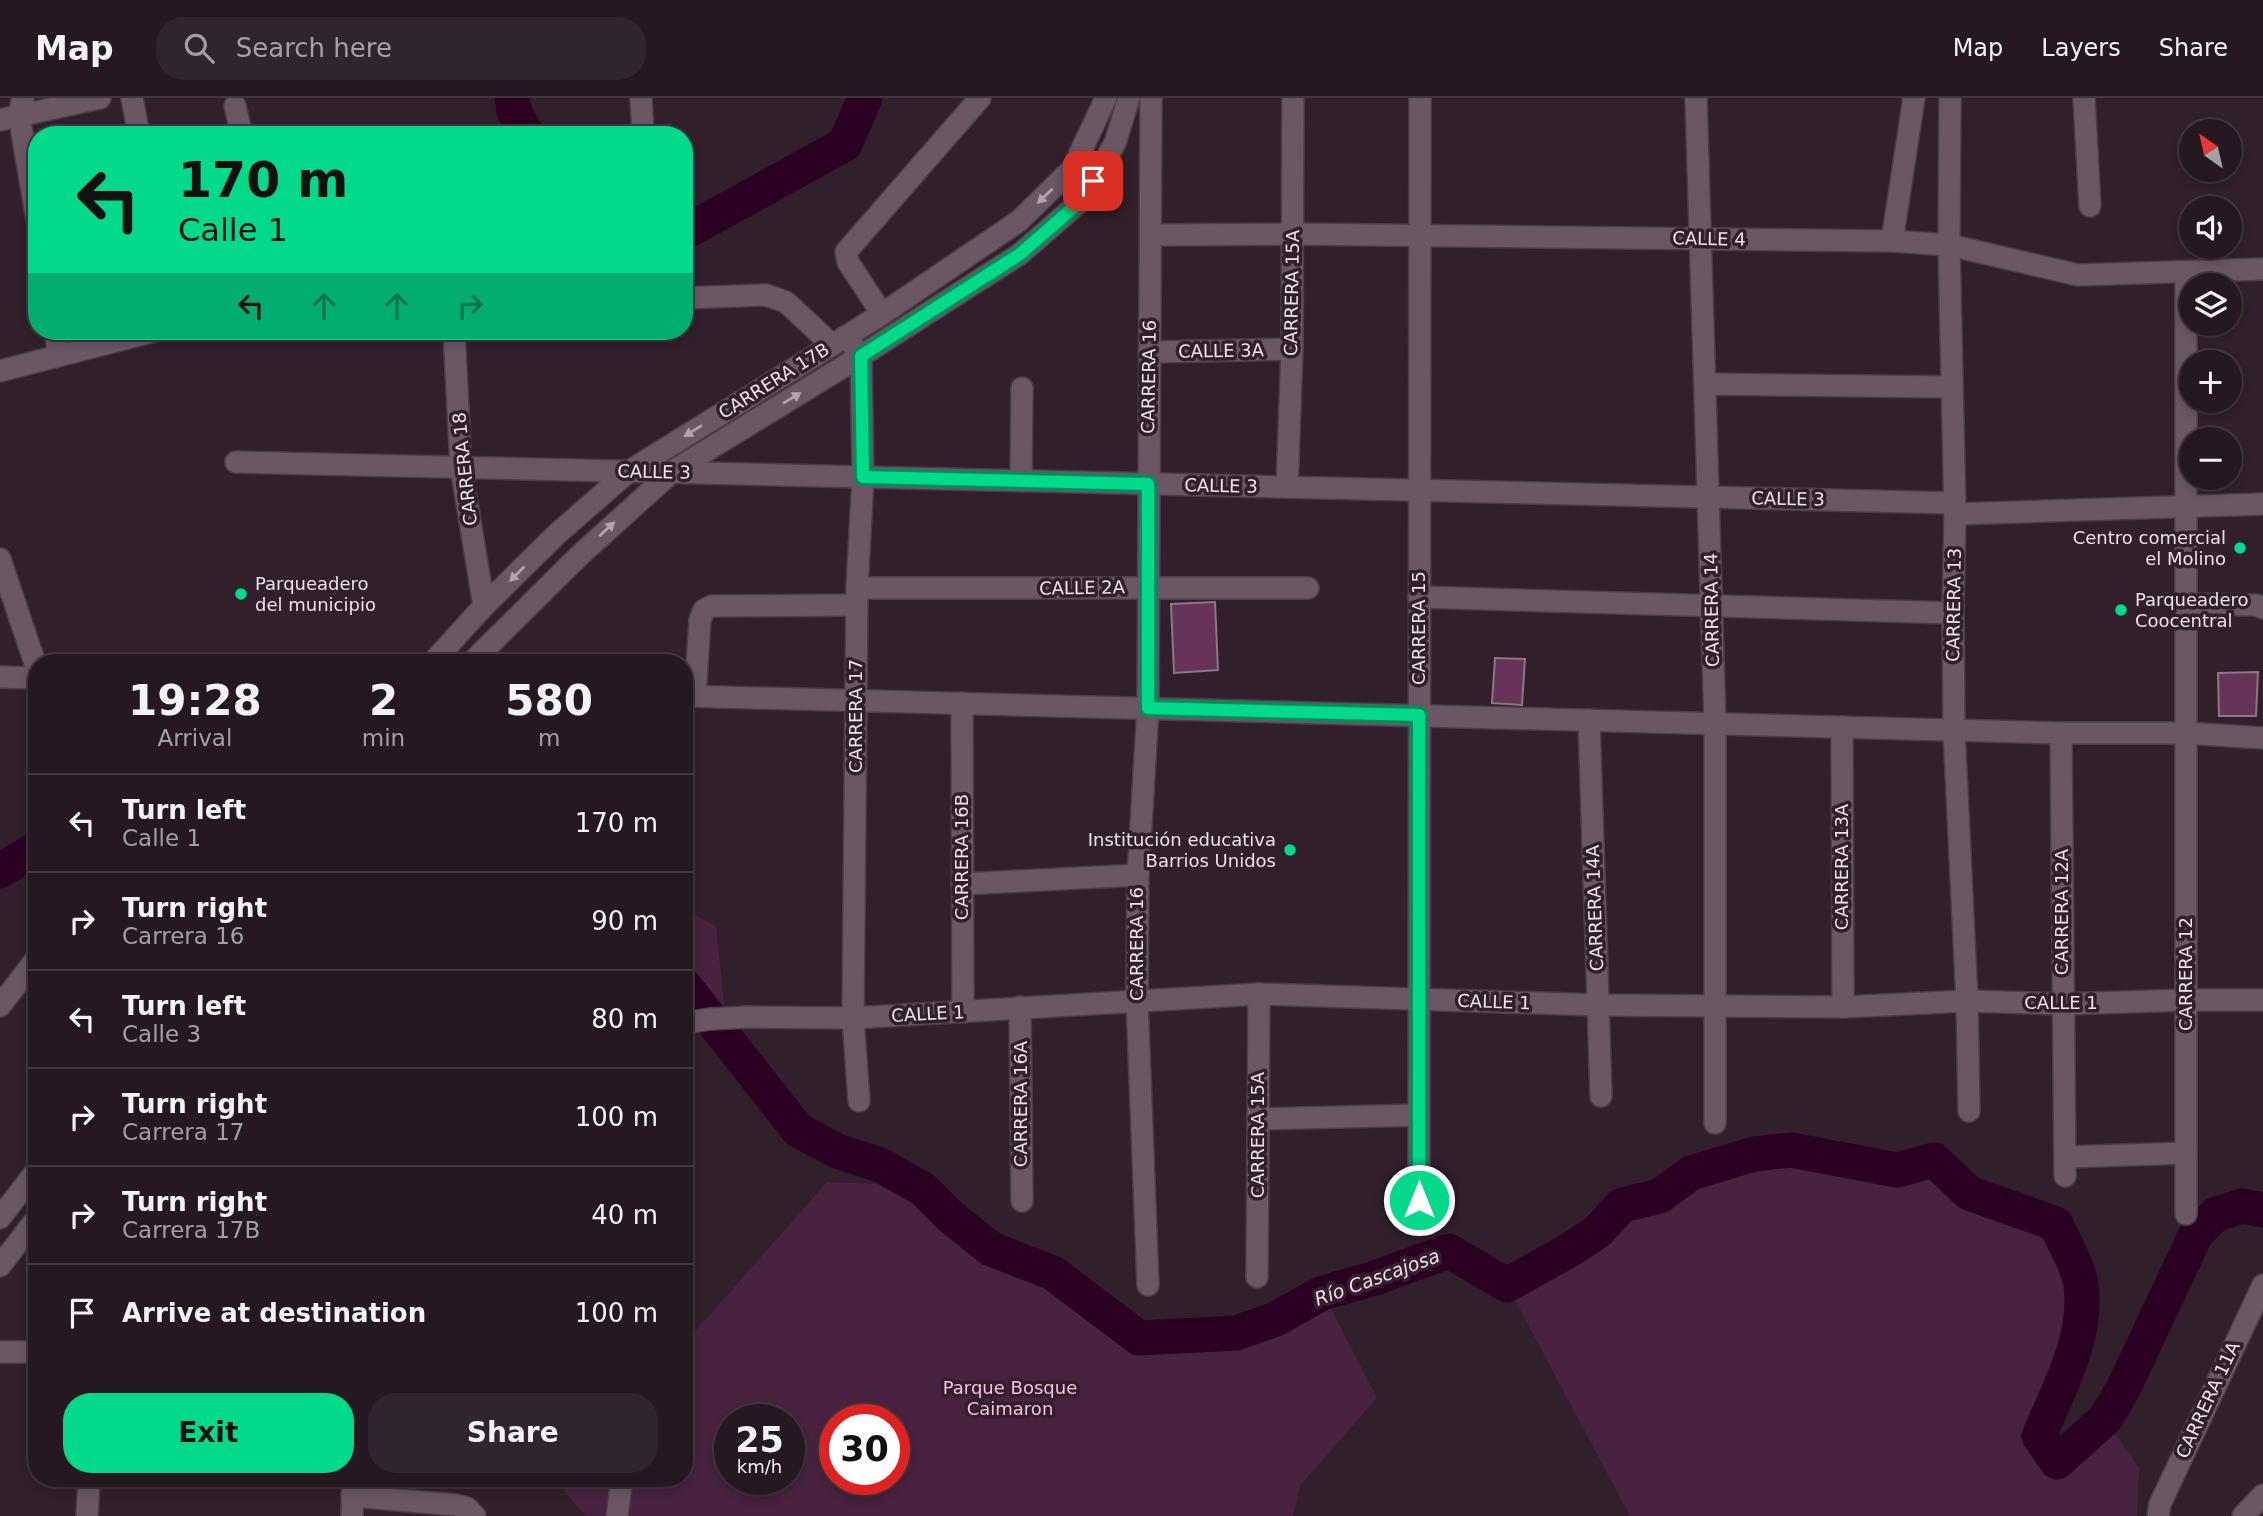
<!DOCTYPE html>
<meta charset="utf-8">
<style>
:root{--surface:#251820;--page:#31252d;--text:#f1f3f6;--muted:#a3a0a5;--line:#42373e;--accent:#03d98b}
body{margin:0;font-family:"DejaVu Sans",sans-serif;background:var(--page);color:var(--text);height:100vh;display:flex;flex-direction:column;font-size:26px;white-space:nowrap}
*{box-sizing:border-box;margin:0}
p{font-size:23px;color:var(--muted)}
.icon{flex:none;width:38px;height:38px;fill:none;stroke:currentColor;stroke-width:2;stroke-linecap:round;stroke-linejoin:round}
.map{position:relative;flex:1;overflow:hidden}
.details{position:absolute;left:28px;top:556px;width:665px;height:833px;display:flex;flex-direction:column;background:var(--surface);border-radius:28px;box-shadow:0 4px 10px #0003,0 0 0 2px var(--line)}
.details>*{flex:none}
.top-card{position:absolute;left:28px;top:28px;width:665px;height:214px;border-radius:28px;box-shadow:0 4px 10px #0003,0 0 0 2px var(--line);background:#03d98b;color:#111;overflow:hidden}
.needle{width:46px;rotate:326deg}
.tools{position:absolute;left:2179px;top:21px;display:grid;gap:14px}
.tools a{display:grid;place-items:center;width:63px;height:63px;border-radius:50%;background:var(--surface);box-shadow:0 4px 10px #0003,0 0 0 2px var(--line);font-size:35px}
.speed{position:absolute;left:714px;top:1306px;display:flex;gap:14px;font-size:35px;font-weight:700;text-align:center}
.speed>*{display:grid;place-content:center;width:91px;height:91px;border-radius:50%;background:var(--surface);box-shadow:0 4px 10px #0003,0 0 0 2px var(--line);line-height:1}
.speed small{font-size:18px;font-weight:400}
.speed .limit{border:10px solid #d22;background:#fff;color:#111}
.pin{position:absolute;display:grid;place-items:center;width:60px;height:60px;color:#fff;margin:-30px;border-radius:14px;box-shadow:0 4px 10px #0006}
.me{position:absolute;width:77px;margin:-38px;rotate:0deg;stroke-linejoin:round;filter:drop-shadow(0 0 5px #0008)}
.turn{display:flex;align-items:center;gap:24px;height:147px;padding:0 35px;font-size:32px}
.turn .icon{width:91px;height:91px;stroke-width:2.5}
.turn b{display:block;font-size:49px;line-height:60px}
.lanes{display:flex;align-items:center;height:66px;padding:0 35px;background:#0003;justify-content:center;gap:35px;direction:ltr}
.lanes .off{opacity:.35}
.eta{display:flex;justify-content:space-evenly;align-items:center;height:119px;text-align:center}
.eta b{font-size:42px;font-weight:700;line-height:49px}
.cta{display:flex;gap:14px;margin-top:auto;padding:14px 35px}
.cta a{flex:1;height:80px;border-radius:28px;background:var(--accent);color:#111;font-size:28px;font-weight:700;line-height:80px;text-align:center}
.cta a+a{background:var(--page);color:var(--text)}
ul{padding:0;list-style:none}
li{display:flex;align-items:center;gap:21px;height:98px;padding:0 35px;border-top:2px solid var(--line)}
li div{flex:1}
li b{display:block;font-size:26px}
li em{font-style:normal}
header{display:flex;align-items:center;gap:42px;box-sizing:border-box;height:98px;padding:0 35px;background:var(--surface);border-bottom:2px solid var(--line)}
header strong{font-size:33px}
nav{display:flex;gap:38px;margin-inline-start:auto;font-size:24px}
.search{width:490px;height:63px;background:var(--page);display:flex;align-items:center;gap:18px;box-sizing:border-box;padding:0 24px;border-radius:28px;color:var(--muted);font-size:26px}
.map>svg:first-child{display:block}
.green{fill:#48223e;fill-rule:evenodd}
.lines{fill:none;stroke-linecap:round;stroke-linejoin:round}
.river{stroke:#2c0022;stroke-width:35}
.building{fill:#673359;stroke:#8c7785;stroke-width:2}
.minor-casing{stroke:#4b3d47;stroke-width:24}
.tertiary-casing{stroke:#4b3d47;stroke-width:24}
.secondary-casing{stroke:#4b3d47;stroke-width:24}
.minor{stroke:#6b5764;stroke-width:21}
.tertiary{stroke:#6b5764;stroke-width:21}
.secondary{stroke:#6b5764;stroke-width:21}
.oneway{fill:#b2a3ad}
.route-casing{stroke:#028d5a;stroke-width:18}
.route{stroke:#03d98b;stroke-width:12}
.poi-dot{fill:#03d98b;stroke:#31202b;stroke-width:2.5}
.labels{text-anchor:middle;stroke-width:7;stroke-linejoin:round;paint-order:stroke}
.street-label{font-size:18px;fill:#ece1e8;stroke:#31202b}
.poi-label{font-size:18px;fill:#ece1e8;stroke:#31202b;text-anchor:end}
.park-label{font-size:18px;fill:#ffbbe9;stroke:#31202b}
.water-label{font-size:19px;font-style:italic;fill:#f9d7ed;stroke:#31202b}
</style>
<header>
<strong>Map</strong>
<div class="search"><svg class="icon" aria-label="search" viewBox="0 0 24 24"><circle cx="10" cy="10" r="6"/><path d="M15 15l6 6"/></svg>Search here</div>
<nav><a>Map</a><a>Layers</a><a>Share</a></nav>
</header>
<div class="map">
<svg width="2263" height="1418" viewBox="0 0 2263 1418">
<rect width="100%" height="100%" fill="#31202b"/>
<g class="green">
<polygon points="684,812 716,828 724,906 684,907"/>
<path d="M1791,1052L1897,1072L1934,1062L1969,1095L2056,1126C2063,1143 2079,1169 2081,1187C2088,1241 2058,1290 2039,1338L2057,1364L2105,1321L2139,1370L2137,1418H1630L1507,1187L1573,1150L1597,1134L1622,1107L1660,1098L1691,1075L1754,1056Z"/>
<path d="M827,1084L913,1087L977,1163L1043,1177L1139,1250L1173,1242L1237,1243L1324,1197L1377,1300L1300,1388L1293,1418H589L580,1412L555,1381H684V1246ZM730,1321H789V1381H730ZM835,1321H894V1381H835Z"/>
</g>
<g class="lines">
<g class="river">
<polyline points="512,0 514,13 527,37"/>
<polyline points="684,135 845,46 865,0"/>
<polyline points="0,773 37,750"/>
<path d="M684,887L798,1032L837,1053L880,1067L923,1091L951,1119L991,1151L1053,1175L1139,1240L1236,1235L1276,1221L1322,1195L1372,1181L1449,1153L1507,1187L1573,1150L1597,1134L1622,1107L1660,1098L1691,1075L1754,1056L1791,1052L1897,1072L1934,1062L1969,1095L2056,1126C2063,1143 2079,1169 2081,1187C2088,1240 2059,1290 2039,1338L2057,1364L2105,1321L2124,1289L2196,1136L2216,1116L2242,1108L2263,1112"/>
</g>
</g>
<g class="building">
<polygon points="1215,504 1218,572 1174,575 1171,506"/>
<polygon points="1495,560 1525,561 1522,607 1492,605"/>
<polygon points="2258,574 2256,618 2219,618 2218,575"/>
</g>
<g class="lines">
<defs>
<g id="minor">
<polyline points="23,0 19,17 37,122"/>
<polyline points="132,0 139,37"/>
<polyline points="641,0 643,37"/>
<polyline points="1696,0 1715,625 1715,1025"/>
<polyline points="1950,0 1949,147 1955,416 1953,515 1954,632 1967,903 1969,1013"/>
<polyline points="2084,0 2090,108"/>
<polyline points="235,8 242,37"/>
<polyline points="0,22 100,0"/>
<polyline points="1151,137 1293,136 1892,143 1949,147 2078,177 2263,171"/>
<polyline points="1892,143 1914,0"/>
<polyline points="684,200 766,197 786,204 832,247"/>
<polyline points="882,216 848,164 846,154 980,0"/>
<polyline points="55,233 59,257"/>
<polyline points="454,233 461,369 484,508"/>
<polyline points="846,238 861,258 863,379 857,490 853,920 859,1003"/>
<polyline points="1149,254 1292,251"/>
<polyline points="0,273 155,233"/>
<polyline points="1706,286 1952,289"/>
<polyline points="236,364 1954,405"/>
<polyline points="1021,383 1022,290"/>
<polyline points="1287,389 1292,251 1293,0"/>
<polyline points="1955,416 2263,406"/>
<polyline points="0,461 37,571"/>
<polyline points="857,490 1308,490"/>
<polyline points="1419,499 1953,515"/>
<polyline points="2186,506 2256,507 2263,510"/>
<polyline points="0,579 37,580"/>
<polyline points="684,598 2061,635 2186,635 2263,640"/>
<polyline points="695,598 700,522 704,512 712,508 857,507"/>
<polyline points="962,605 963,914"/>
<polyline points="1589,622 1601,998"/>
<polyline points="1842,629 1843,909"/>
<polyline points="2061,635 2065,1078"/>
<polyline points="962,786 1138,777"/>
<polyline points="0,908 37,860"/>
<polyline points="1020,909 1022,1103"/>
<polyline points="684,925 710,921 748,919 853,920 1259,896 1598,907 1843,909 1967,903 2063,906 2186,902 2263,902"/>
<polyline points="1259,1021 1419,1017"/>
<polyline points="2065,1059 2186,1055"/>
<polyline points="1419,1102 1420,0"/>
<polyline points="2186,1116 2186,174"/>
<polyline points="1257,1179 1259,896"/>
<polyline points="1148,1187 1137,902 1138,777 1148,610 1151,0"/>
<polyline points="0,1254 37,1254"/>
<polyline points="352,1398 456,1407 467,1410 475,1418"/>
<polyline points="87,1418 89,1381"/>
<polyline points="352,1418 353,1381"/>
<polyline points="617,1418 622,1381"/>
<polyline points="2158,1418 2160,1406 2263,1187"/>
</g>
<g id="tertiary">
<polyline points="432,565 484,508 558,435 628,374 882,216 1019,123 1073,70 1106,0"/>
<polyline points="471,565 580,457 673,373 861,258 1020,156 1082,102 1115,45 1129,0"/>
<polyline points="0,1120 37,1072"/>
<polyline points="0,1168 37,1120"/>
</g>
<polyline id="secondary" points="2243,1418 2263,1397"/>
</defs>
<use href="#minor" class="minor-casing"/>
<use href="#tertiary" class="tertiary-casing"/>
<use href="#secondary" class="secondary-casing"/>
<use href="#minor" class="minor"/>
<use href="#tertiary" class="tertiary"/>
<use href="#secondary" class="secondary"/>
</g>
<defs><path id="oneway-solid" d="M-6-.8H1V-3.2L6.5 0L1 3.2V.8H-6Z" transform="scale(1.75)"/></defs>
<g class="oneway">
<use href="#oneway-solid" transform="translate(1045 98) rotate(136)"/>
<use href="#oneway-solid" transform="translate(792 300) rotate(-31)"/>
<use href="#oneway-solid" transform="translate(693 333) rotate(148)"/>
<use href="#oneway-solid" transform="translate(607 431) rotate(-43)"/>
<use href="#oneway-solid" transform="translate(517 476) rotate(135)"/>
</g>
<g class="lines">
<defs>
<polyline id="route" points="1093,83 1082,102 1020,156 861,258 863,379 1148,386 1148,610 1419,617 1419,1102"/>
</defs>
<use href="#route" class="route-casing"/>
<use href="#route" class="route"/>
</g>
<g class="poi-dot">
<circle cx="2240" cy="450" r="7"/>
<circle cx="241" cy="496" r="7"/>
<circle cx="2121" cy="512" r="7"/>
<circle cx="1290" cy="752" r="7"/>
</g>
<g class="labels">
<g class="street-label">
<text transform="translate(1709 141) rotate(1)" y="6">CALLE 4</text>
<text transform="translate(1292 195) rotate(-89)" y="6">CARRERA 15A</text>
<text transform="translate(1221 253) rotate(-1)" y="6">CALLE 3A</text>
<text transform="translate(1149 279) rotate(-89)" y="6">CARRERA 16</text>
<text transform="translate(774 283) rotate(-32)" y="6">CARRERA 17B</text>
<text transform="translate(465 371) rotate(-96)" y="6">CARRERA 18</text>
<text transform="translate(654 374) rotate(1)" y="6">CALLE 3</text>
<text transform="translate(1221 388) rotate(1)" y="6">CALLE 3</text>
<text transform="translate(1788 401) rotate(1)" y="6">CALLE 3</text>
<text transform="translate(1082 490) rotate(-1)" y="6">CALLE 2A</text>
<text transform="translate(1954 507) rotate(-89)" y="6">CARRERA 13</text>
<text transform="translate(1712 512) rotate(-91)" y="6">CARRERA 14</text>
<text transform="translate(1419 530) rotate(-90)" y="6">CARRERA 15</text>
<text transform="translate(856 618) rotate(-90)" y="6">CARRERA 17</text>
<text transform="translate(962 759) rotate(-90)" y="6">CARRERA 16B</text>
<text transform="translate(1842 769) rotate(-90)" y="6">CARRERA 13A</text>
<text transform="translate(1595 810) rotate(-92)" y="6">CARRERA 14A</text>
<text transform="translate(2062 814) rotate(-90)" y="6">CARRERA 12A</text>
<text transform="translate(1137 846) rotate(-90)" y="6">CARRERA 16</text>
<text transform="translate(2186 876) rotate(-90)" y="6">CARRERA 12</text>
<text transform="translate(1494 904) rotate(2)" y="6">CALLE 1</text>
<text x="2061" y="911">CALLE 1</text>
<text transform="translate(928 916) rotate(-3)" y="6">CALLE 1</text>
<text transform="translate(1021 1006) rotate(-90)" y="6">CARRERA 16A</text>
<text transform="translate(1258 1037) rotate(-90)" y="6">CARRERA 15A</text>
<text transform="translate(2208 1302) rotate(-65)" y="6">CARRERA 11A</text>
</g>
<g class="poi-label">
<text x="2226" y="446">Centro comercial<tspan x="2226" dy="21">el Molino</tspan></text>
<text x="255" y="492" text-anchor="start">Parqueadero<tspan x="255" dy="21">del municipio</tspan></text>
<text x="2135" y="508" text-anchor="start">Parqueadero<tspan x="2135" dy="21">Coocentral</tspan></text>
<text x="1276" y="748">Institución educativa<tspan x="1276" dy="21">Barrios Unidos</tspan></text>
</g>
<g class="park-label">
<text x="1010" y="1296">Parque Bosque<tspan x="1010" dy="21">Caimaron</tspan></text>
</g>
<g class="water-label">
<text transform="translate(1377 1179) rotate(-20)" y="7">Río Cascajosa</text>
</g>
</g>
</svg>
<div class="tools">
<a><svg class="needle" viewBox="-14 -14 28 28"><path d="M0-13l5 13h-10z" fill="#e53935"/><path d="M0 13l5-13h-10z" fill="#a3a0a5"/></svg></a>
<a><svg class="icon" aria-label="sound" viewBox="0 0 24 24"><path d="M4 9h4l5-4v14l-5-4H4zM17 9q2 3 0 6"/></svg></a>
<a><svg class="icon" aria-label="layers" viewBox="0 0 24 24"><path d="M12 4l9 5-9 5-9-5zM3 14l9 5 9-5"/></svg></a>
<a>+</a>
<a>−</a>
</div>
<div class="speed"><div>25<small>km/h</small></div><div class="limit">30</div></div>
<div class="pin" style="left:1093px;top:83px;background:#d93025"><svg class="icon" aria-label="arrive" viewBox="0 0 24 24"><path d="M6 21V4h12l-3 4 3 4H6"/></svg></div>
<svg class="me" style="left:1419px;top:1102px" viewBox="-20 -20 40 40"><circle r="17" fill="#03d98b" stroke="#fff" stroke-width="3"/><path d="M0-11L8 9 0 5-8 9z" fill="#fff"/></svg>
<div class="top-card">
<div class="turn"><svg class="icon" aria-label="left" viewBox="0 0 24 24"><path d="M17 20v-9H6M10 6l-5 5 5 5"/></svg><div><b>170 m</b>Calle 1</div></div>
<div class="lanes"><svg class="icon" aria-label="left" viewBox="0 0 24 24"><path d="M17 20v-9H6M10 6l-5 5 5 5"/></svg><svg class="icon off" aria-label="ahead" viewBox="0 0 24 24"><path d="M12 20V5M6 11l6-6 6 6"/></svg><svg class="icon off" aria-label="ahead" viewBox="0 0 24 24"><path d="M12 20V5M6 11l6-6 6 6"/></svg><svg class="icon off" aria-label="right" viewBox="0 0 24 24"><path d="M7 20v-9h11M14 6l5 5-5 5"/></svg></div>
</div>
<section class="details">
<div class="eta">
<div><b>19:28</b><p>Arrival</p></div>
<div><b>2</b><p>min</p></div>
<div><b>580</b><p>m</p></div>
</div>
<ul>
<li><svg class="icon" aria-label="left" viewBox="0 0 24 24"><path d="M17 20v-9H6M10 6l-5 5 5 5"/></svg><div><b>Turn left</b><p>Calle 1</p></div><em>170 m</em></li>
<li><svg class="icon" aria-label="right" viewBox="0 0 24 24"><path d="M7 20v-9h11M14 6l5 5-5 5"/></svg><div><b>Turn right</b><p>Carrera 16</p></div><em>90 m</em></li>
<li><svg class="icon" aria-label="left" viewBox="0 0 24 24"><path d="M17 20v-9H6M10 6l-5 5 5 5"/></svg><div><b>Turn left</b><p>Calle 3</p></div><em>80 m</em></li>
<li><svg class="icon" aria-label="right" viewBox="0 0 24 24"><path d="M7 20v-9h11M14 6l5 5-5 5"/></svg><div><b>Turn right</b><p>Carrera 17</p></div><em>100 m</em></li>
<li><svg class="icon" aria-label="right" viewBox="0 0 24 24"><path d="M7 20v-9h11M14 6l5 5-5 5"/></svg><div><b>Turn right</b><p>Carrera 17B</p></div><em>40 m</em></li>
<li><svg class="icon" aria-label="arrive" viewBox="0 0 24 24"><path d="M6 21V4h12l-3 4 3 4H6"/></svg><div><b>Arrive at destination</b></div><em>100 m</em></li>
</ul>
<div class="cta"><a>Exit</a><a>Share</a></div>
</section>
</div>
